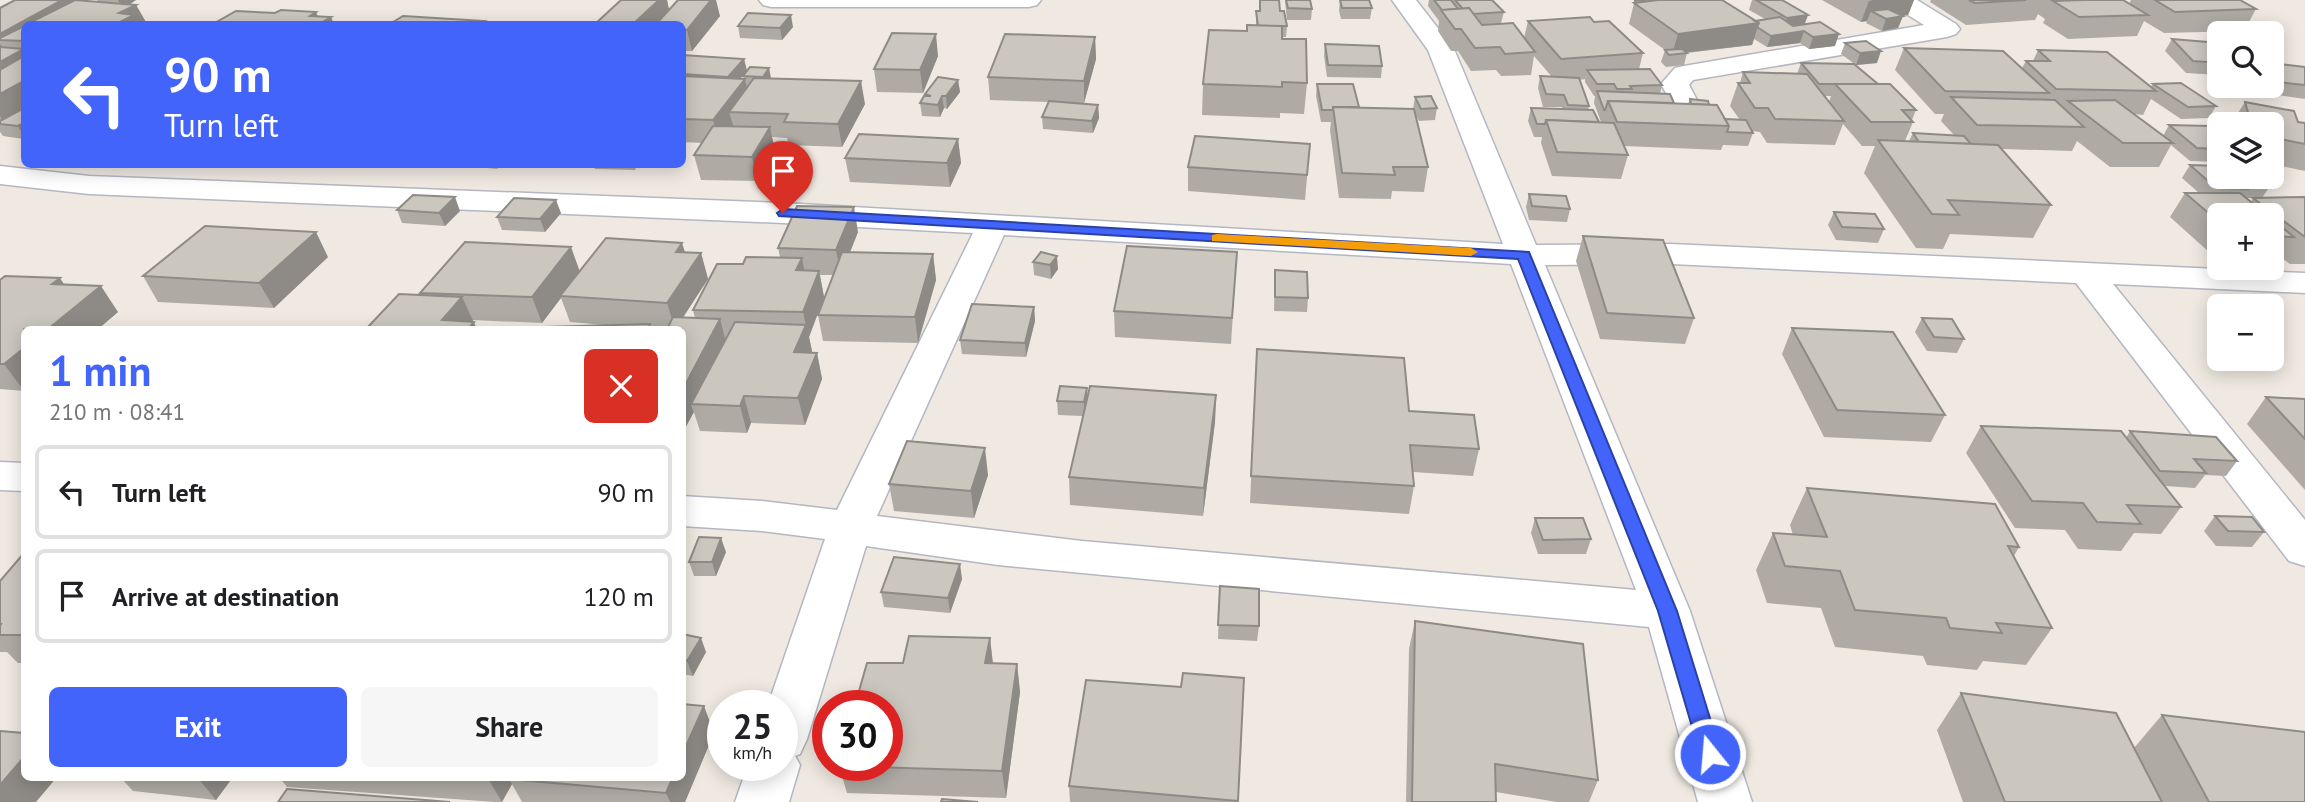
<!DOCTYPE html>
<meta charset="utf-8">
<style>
:root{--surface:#fff;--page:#f6f6f6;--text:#202124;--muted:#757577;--line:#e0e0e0;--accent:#4264fb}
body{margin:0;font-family:"PT Sans",sans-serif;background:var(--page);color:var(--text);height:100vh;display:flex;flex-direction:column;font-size:26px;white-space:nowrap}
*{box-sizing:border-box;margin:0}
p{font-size:23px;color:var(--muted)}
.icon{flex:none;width:38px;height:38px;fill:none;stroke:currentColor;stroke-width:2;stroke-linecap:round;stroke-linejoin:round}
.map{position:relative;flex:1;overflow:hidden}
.panel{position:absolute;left:21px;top:326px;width:665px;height:455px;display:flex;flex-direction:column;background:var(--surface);border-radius:10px;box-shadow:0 4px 18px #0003}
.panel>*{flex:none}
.top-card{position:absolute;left:21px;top:21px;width:665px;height:147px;border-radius:10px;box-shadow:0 4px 18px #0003;background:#4264fb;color:#fff;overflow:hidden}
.fabs{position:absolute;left:2207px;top:21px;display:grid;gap:14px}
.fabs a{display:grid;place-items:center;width:77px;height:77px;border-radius:10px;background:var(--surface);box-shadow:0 4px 18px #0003;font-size:35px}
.speed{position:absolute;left:707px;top:690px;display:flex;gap:14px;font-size:35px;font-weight:700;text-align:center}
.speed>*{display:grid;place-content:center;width:91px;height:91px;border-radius:50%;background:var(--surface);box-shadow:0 4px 18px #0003;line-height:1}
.speed small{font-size:18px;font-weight:400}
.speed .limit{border:10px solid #d22;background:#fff;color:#111}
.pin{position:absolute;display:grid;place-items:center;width:60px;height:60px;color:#fff;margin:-72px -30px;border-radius:50% 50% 50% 0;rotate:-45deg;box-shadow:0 0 7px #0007}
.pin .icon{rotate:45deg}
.me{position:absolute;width:77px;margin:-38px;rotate:343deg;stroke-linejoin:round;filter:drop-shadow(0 0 5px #0008)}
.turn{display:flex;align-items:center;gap:24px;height:147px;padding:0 28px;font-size:32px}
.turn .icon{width:91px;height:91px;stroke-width:2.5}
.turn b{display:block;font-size:49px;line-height:60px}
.round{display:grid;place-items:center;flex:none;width:74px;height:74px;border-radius:10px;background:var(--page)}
.summary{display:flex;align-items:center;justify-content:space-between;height:119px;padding:0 28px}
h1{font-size:42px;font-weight:600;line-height:52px;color:var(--accent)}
.button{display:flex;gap:14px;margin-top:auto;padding:14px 28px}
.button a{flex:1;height:80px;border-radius:10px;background:var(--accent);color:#fff;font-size:28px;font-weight:600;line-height:80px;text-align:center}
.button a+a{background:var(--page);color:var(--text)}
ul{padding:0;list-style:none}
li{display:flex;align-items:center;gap:21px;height:94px;margin:0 14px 10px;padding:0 14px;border:4px solid var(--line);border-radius:10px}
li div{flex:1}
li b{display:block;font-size:26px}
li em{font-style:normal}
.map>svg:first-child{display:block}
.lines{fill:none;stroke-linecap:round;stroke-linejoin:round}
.minor-casing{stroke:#b4b7c1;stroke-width:3}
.minor{fill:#fff;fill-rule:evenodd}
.wall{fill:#afaba4;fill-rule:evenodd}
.shaded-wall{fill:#8e8b86}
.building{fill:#cbc7bf;stroke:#8e8b86;stroke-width:2}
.route{fill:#4264fb;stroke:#2b41a3;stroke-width:2}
.slow{fill:#f59e0b}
</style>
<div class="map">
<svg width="2305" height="802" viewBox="0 0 2305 802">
<rect width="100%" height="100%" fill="#efe9e1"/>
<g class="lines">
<defs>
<g id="minor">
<polygon points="759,0 1041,0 1037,5 1029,7 771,7 763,5"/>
<path d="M1392,0H1416L1454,49L1536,245L1671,244L2305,273V293L2113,284L2305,520V566L2289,561L2076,283L1671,264L1545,265L1690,611L1752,802H1698L1649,627L998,565L866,546L807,739L800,754L795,756L800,765L789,802H735L748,765H782V705H768L825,539L762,531L682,526V496L762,501L837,510L973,233L783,223L89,194L0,184V166L89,176L783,203L1503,244L1428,50ZM1004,235L1511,264L1636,590L1082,541L877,516Z"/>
<polygon points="1888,0 1917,0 1956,24 1960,29 1956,34 1947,37 1693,80 1689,85 1697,100 1693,106 1683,108 1673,106 1661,84 1675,68 1684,66 1924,25 1892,5"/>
<polygon points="0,462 24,463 24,491 0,490"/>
</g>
</defs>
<use href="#minor" class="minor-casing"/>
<use href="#minor" class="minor"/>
</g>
<g class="wall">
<polygon points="15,0 84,0 85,1 98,2 97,0 136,0 129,4 136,5 147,24 24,24 24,139 3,136 0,132 0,8"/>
<polygon points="667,0 669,10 720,16 692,51 682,51 682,24 595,24"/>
<polygon points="1260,0 1280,11 1287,26 1286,37 1282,37 1307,83 1304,114 1280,113 1280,118 1202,115 1203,84 1247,31 1256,25 1256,11 1259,11"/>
<polygon points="1285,0 1310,0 1312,9 1311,20 1287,20"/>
<polygon points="1340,0 1372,8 1370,19 1341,19 1339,11"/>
<path d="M1429,0H1492L1504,12L1501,23L1482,25L1524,38L1528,21L1594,22L1643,53L1639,69L1662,85L1660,94L1674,103L1688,104L1690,99L1709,105L1725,119L1740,120L1730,106L1738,83H1740L1743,72L1797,74L1801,63L1878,84L1916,110L1912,120L1913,122L1905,141H1909L1913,133L1954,135L1941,121L1944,114H1935L1895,70L1904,48L2022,68L2026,61H2033L2038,50L2151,87L2153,84L2216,106L2209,118L2181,119L2151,99L2143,115L2134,114L2163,136L2169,125L2219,133V162L2190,161L2171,145L2159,167H2110L2077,141L2072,151L2002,149L2051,205L2033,238L1950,234L1943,249L1916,248L1864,173L1875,146H1862L1843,124L1835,145L1767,143L1760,132L1752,131L1753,133L1748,146L1723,145L1721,150L1624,146L1628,155L1621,179L1552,176L1541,143L1542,137H1534L1528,121L1531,108L1562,109V107H1543L1538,88L1540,76L1552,77L1534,56L1531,75L1501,76L1496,70L1471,71L1458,51H1451L1438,31L1439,21L1428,6ZM1585,79V82L1594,96H1595L1594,103L1601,122H1599L1588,110L1589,106L1579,80ZM1825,96H1831L1829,102Z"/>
<polygon points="1752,0 1782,0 1808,15 1804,24 1835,46 1809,49 1800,43 1767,47 1754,39 1752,45 1687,53 1684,65 1666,67 1661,62 1665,50 1629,24 1634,3 1755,21 1765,19 1749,10"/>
<polygon points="1822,0 1914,0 1908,15 1902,16 1903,16 1898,28 1882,31 1866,23 1867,21 1861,22"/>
<polygon points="1931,0 2123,0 2129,4 2131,0 2240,0 2256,9 2244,31 2164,33 2144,21 2137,36 2068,39 2043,23 2045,19 2038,14 2035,20 1966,25 1930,2"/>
<polygon points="738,26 793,27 782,40 740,38"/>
<polygon points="1095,37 1096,59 1084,103 1064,103 1098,105 1099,118 1093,133 1043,129 1042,117 1049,102 990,100 988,77"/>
<polygon points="2172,39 2219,43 2219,75 2186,73 2165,51"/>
<polygon points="1845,43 1877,63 1856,65 1841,54"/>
<polygon points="1325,44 1382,66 1381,78 1327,77 1324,56"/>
<polygon points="682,55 744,59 747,71 740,79 744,79 743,76 769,68 771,78 865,104 842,147 789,145 787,138 772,137 775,151 758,181 701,180 694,155 703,143 682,142"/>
<polygon points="938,56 923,93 877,92 874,69"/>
<polygon points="2272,63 2305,67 2305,99 2270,94 2264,86 2272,86"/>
<polygon points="958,80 960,92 947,109 944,108 940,117 922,116 920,103 925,94"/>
<polygon points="1317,84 1359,107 1413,109 1415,97 1437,108 1435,120 1419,121 1416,115 1428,167 1424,192 1392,191 1391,199 1339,198 1330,130 1331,122 1321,122 1316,96"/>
<polygon points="2245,102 2298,122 2305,123 2305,171 2272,164 2272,124 2231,124"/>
<polygon points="958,139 961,163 950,187 850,182 845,158"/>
<polygon points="1310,144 1305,200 1188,191 1188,167"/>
<polygon points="468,164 502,164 497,169 468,166"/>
<polygon points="593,164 638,164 635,170 595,169"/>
<path d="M2190,165L2218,166L2219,165V177H2260L2270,186L2262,198L2305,197V264H2290L2280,257L2277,262H2272V215H2219V261L2170,217L2185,193H2199L2182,178ZM2245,198H2253L2251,202Z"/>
<polygon points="1529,194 1570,209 1567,222 1529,220 1526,207"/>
<polygon points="397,210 460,211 445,226 402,223"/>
<polygon points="1834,212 1884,229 1878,243 1836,240 1828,225"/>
<polygon points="561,213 545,232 502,230 497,217"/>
<polygon points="858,232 850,252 933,254 936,280 918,343 823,341 818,315 833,275 820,275 824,297 809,337 812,351 811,352 817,353 822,379 805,425 751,423 747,433 700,431 667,329 651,328 651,329 570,322 561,298 542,323 472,320 473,322 421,295 420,293 580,271 685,252 701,253 708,279 683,318 695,318 693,310 743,264 780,257 778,248"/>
<polygon points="1583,236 1694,318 1685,344 1600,339 1576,261"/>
<polygon points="1041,252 1058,269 1051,279 1034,275 1033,262"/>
<polygon points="1237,252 1231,344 1115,337 1114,311"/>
<polygon points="328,257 274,308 158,302 143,276"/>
<polygon points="1275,270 1308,298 1307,312 1274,311"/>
<polygon points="0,280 63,284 118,312 98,329 24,329 24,391 0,389"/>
<polygon points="1034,307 1035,321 1026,357 962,354 960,340"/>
<polygon points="1922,318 1964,339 1957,353 1927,351 1915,332"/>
<polygon points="1792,328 1945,415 1931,442 1824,437 1782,354"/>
<polygon points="1257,349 1409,411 1479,449 1473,476 1413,472 1414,486 1409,514 1250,503"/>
<polygon points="1087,388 1087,398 1216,395 1215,422 1203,516 1070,505 1069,477 1083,416 1058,415 1057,401"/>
<polygon points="2266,397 2305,399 2305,490 2247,424"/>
<polygon points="1981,426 2126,438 2130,431 2237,461 2226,476 2205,475 2195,488 2165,486 2181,507 2161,534 2134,533 2121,551 2078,549 2065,530 2015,528 1966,453"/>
<polygon points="988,475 974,518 894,511 889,484"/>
<polygon points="1807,488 2019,547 2014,556 2052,628 2026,665 1983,661 1977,670 1927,665 1923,656 1835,647 1821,608 1767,603 1756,570 1773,533 1793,535 1790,525"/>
<polygon points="2215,516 2264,532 2252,547 2216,546 2204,531"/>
<polygon points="1535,518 1591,539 1586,554 1538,554 1531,533"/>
<polygon points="726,552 716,576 694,576 689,562"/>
<polygon points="24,553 24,663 18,663 7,652 0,652 0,581"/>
<polygon points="962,579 950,613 884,607 881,592"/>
<polygon points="1220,586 1259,626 1257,641 1218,639"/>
<polygon points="1415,621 1598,780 1589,802 1557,802 1496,792 1496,802 1406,802 1409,649"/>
<polygon points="682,634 706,652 693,676 682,674"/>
<polygon points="990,638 993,663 1017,664 1020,692 1006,798 847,793 839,766 903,663"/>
<polygon points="1244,678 1238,802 1070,802 1069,786 1181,687"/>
<polygon points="1961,693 2134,748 2162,715 2305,802 1963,802 1937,730"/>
<polygon points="714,733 685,802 522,802 512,784 502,802 495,802 287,787 279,777 682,777"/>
<polygon points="120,777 233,777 216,800 133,791"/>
</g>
<g class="shaded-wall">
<polygon points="62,0 84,0 91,12 68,24 24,24 24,41 0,40 0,34"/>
<polygon points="118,0 136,0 123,9"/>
<polygon points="659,0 667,0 670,15 661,24 633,24"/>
<polygon points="711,0 716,0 720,16 692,51 687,30"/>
<polygon points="1634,0 1655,0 1634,2"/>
<polygon points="1873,0 1914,0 1908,15 1884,18 1871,11 1867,21 1861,22 1869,1"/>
<polygon points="136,5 147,24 116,24 119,13"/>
<polygon points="316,12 321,23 331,17 334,24 314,24 310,16"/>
<polygon points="791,15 793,27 782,40 780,28"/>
<polygon points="1808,15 1804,26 1783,29 1787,18"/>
<polygon points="1903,16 1898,28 1882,31 1886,19"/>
<polygon points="1759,23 1752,45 1672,54 1678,34"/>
<polygon points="1804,31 1800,43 1767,47 1771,36"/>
<polygon points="936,34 938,56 923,93 920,70"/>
<polygon points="1839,34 1835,46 1809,49 1813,37"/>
<polygon points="1095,37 1096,59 1084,103 1084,81"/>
<polygon points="0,44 8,57 24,49 24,78 0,92"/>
<polygon points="1881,51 1877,63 1856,65 1860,53"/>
<polygon points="744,59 747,71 731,89 728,77"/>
<polygon points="769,68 771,80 765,89 763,77"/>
<polygon points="745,79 750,102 729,112 733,125 719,144 713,120"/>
<polygon points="958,80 960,92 947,109 946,96"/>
<polygon points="24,81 24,111 4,123 0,116 0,94"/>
<polygon points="861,81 865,104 842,147 838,124"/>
<polygon points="942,96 944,108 940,117 938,105"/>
<polygon points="1098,105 1099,118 1093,133 1092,121"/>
<polygon points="24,123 24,136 18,126"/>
<polygon points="770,127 775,151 758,181 752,157"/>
<polygon points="958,139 961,163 950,187 947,163"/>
<polygon points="455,197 460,211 445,226 439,213"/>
<polygon points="556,200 561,213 545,232 540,219"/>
<polygon points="854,207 858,232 841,275 836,250"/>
<polygon points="316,232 328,257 274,308 259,283"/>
<polygon points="682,243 690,268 676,252"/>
<polygon points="571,247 580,272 560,296 561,298 542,323 532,297"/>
<polygon points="701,253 708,279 675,329 667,303"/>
<polygon points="933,254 936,280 918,343 915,317"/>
<polygon points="1057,256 1058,269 1051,279 1050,265"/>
<polygon points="802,258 807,283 796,270"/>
<polygon points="819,271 824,297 809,337 812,351 800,378 794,352 806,326 803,312"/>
<polygon points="60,278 77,304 52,284"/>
<polygon points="101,286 118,312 98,329 48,329"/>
<polygon points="462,297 477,329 446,329 442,320"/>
<polygon points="1034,307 1035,321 1026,357 1025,343"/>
<polygon points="720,319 727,346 691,404 694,412 682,434 682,391"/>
<polygon points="24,348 24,391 4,364"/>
<polygon points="817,353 822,379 805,425 798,398"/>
<polygon points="1087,388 1088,402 1084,416 1084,402"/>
<polygon points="1216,395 1215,422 1203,516 1204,488"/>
<polygon points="744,396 751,423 747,433 740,406"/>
<polygon points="985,448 988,475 974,518 971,491"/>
<polygon points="721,538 726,552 716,576 712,562"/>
<polygon points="960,564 962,579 950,613 948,598"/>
<polygon points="701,638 706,652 693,676 687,661"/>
<polygon points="990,638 993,666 985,663"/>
<polygon points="1017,664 1020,692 1006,798 1002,771"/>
<polygon points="704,706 714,733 685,802 670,802 666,793 673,777 682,777 682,755"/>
<polygon points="24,757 24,777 57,777 36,802 0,802 0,785"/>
<polygon points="197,777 233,777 216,800"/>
<polygon points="487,777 516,777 509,779 512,784 502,802"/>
</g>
<g class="building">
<polygon points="15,0 62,0 0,34 0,8"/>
<polygon points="75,0 136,5 119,13 134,15 116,24 27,24"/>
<polygon points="621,0 659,0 633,24 595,24"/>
<polygon points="678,0 711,0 687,30 682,29 682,24 656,24"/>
<polygon points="1260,0 1279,0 1280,11 1284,11 1287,26 1258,26 1256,11 1260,11"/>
<polygon points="1286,0 1310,0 1312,9 1288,8"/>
<polygon points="1340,0 1369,0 1372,8 1342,8"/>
<polygon points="1434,0 1451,0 1458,9 1442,10"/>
<polygon points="1455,0 1492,0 1504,12 1473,14 1469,8 1463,9"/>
<polygon points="1658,0 1722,0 1759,23 1678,34 1634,3"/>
<polygon points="1756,0 1782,0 1808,15 1787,18"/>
<polygon points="1969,0 2026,0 1975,3"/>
<polygon points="2084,0 2123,0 2148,15 2079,17 2053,1"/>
<polygon points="2155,0 2240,0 2256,9 2175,12"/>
<polygon points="1469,8 1482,25 1513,23 1535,52 1505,54 1500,47 1475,48 1461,29 1455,29 1441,10"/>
<polygon points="1888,9 1903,16 1886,19 1871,11"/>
<polygon points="281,10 316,12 310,16 331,17 319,24 213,24 236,11 275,13"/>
<polygon points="748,13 791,15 780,28 738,26"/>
<polygon points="403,16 485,21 481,24 390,24"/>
<polygon points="1590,17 1594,22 1609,21 1643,53 1561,59 1528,21"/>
<polygon points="1780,17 1793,26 1820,22 1839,34 1813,37 1804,31 1771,36 1757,27 1759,23 1755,21"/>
<polygon points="493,23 523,24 490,24"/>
<polygon points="1247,25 1282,26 1282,39 1306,39 1307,83 1282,82 1282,87 1203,84 1209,30 1247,31"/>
<polygon points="24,26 24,41 0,40 0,38"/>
<polygon points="892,33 936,34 920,70 874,69"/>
<polygon points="1005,34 1095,37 1084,81 988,77"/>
<polygon points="2172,39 2219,43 2219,63 2193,61"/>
<polygon points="1866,41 1881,51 1860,53 1845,43"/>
<polygon points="1325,44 1379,46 1382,66 1328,65"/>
<polygon points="0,47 24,49 0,62"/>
<polygon points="1904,48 2003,51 2049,93 1945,91"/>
<polygon points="1682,49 1687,53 1669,55 1665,50"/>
<polygon points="2038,50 2107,52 2156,91 2056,89 2026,61 2050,61"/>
<polygon points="682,55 744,59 728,77 682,74"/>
<polygon points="24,56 24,81 0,94 0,70"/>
<polygon points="1801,63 1854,64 1878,84 1819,84"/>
<polygon points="2272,63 2305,67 2305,85 2278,82 2272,74"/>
<polygon points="750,67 769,68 763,77 743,76"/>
<polygon points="1650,69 1662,85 1630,86 1632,89 1617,89 1614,84 1597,84 1587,70"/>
<polygon points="1743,72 1807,74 1844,121 1775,119 1768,108 1755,108 1738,83 1750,83"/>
<polygon points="682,76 745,79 713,120 682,119"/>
<polygon points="1540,76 1579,78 1589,106 1568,105 1564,95 1546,94"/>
<polygon points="938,77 958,80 946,96 942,96 938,105 920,103 924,96 931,96 925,94"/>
<polygon points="754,78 861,81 838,124 784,122 788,114 729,112"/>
<polygon points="2181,83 2216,106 2188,107 2153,84"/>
<polygon points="1317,84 1353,84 1359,107 1333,107 1333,110 1322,110"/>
<polygon points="1835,84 1890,84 1916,110 1902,110 1913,122 1871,122"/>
<polygon points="1597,91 1670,94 1674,103 1608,101 1605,110 1604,110"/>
<polygon points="1431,96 1437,108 1421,109 1415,97"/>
<polygon points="1951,97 2055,100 2084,127 1977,125"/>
<polygon points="1690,99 1708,101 1709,105 1691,104"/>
<polygon points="2115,100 2173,143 2123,143 2068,101"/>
<polygon points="1049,101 1098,105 1092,121 1042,117"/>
<polygon points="1608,101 1717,105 1729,126 1617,122"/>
<polygon points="2245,102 2294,111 2298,122 2305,123 2305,144 2275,138 2272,124 2251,123"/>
<polygon points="1333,107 1414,109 1428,167 1393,167 1395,175 1342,173"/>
<polygon points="24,108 24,123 18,126 0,124 0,121"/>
<polygon points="1531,108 1593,110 1599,122 1546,120 1545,124 1537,124"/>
<polygon points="1725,119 1746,120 1753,133 1727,132 1729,126"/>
<polygon points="1546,120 1614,123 1628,155 1557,152"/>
<polygon points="2169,125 2209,126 2219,133 2219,149 2197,148"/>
<polygon points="713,126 770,127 752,157 694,155"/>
<polygon points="1913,133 1964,136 1971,144 1919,142"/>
<polygon points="859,134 958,139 947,163 845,158"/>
<polygon points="1195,136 1310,144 1307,175 1188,167"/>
<polygon points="1878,140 1998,145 2051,205 1948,200 1959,215 1932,214"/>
<polygon points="2190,165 2219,166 2219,177 2233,177 2247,189 2216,188"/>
<polygon points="2236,177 2260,177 2270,186 2244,184"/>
<polygon points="2185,193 2240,193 2267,215 2219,215 2219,222"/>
<polygon points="1529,194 1566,196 1570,209 1532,206"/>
<polygon points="413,195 455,197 439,213 397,210"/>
<polygon points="2305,197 2305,237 2253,198"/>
<polygon points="514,198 556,200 540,219 497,217"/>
<polygon points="797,206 854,207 836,250 778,248"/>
<polygon points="1834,212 1875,214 1884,229 1842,227"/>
<polygon points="2272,219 2294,237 2272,236"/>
<polygon points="205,226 316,232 259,283 143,276"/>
<polygon points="1583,236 1663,240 1694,318 1607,313"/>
<polygon points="606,238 682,243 676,252 701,253 667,303 560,296"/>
<polygon points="465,242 571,247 532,297 420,293"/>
<polygon points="1127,246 1237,252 1232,318 1114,311"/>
<polygon points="842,252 933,254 915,317 818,315"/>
<polygon points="1041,252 1057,256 1050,265 1033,262"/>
<polygon points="746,257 802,258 796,270 819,271 803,312 693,310 717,264 743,264"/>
<polygon points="1275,270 1307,272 1308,298 1275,297"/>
<polygon points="5,276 60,278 52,284 101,286 48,329 24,329 24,348 4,364 0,364 0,280"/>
<polygon points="399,294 462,297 442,320 474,322 468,329 366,329"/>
<polygon points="972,304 1034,307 1025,343 960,340"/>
<polygon points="673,317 720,319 682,391 682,329 667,329"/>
<polygon points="1922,318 1952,319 1964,339 1934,337"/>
<polygon points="735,322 806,325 794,352 817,353 798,398 744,396 740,406 691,404"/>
<polygon points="650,324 648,329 543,329 544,327"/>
<polygon points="1792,328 1893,332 1945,415 1837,410"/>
<polygon points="1257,349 1404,358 1409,411 1474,415 1479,449 1410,445 1414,486 1251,476"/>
<polygon points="1060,386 1087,388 1084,402 1057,401"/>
<polygon points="1090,386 1216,395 1204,488 1069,477"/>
<polygon points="2266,397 2305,399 2305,439"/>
<polygon points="1981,426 2121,431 2181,507 2127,505 2141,524 2097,522 2083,503 2032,501"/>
<polygon points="2130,431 2216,437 2237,461 2194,459 2206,473 2160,471"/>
<polygon points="907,441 985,448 971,491 889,484"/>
<polygon points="1807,488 1995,504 2019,547 2008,546 2052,628 1996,623 2002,633 1950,628 1946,618 1855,610 1840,571 1785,566 1773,533 1827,537"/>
<polygon points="2215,516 2252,517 2264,532 2228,531"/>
<polygon points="1535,518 1583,518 1591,539 1543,540"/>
<polygon points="699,537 721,538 712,562 689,562"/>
<polygon points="24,553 24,635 0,635 0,626 1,624 0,624 0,581"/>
<polygon points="894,557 960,564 948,598 881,592"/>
<polygon points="1220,586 1259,589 1259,626 1218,625"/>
<polygon points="1415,621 1583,644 1598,780 1495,764 1496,802 1412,802"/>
<polygon points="682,634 701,638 687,661 682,660"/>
<polygon points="909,636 990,638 985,663 1017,664 1002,771 839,766 887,765 887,705 855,705 867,663 903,663"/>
<polygon points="1183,673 1244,678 1238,801 1069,786 1086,680 1181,687"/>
<polygon points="1961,693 2116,713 2162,802 2005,802"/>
<polygon points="682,704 704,706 682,755"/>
<polygon points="2162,715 2305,732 2305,802 2209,802"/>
<polygon points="0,731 24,733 24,757 0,785"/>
<polygon points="511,777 673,777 666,793 509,779"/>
<polygon points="287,789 450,802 278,802"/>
<polygon points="942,799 978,802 941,802"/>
</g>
<polygon class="route" points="783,209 1529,252 1677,611 1721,754 1718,761 1710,764 1703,761 1700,754 1658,611 1518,259 779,216 777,213"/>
<polygon class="slow" points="1217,234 1471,248 1478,252 1471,256 1212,241 1212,235"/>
</svg>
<div class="fabs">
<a><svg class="icon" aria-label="search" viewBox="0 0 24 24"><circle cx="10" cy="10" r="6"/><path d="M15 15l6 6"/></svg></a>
<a><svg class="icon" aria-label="layers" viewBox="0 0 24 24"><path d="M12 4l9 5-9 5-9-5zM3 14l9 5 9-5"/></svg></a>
<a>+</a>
<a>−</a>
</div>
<div class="speed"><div>25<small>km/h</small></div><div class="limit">30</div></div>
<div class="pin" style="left:783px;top:213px;background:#d93025"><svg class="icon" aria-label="arrive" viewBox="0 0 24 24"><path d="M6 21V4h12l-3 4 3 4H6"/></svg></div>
<svg class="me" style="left:1710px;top:754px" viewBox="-20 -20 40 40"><circle r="17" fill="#4264fb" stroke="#fff" stroke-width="3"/><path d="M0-11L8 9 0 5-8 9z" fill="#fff"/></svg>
<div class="top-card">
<div class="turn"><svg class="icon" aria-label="left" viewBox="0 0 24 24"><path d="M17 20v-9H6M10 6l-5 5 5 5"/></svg><div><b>90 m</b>Turn left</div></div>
</div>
<section class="panel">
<div class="summary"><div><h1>1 min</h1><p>210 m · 08:41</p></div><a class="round" style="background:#d93025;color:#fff"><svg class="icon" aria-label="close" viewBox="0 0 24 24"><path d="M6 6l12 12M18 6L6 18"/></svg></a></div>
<ul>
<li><svg class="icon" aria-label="left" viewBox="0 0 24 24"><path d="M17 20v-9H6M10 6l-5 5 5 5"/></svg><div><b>Turn left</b></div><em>90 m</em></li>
<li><svg class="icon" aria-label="arrive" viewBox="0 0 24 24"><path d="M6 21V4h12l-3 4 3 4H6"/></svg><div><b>Arrive at destination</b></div><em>120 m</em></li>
</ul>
<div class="button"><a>Exit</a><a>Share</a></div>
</section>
</div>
